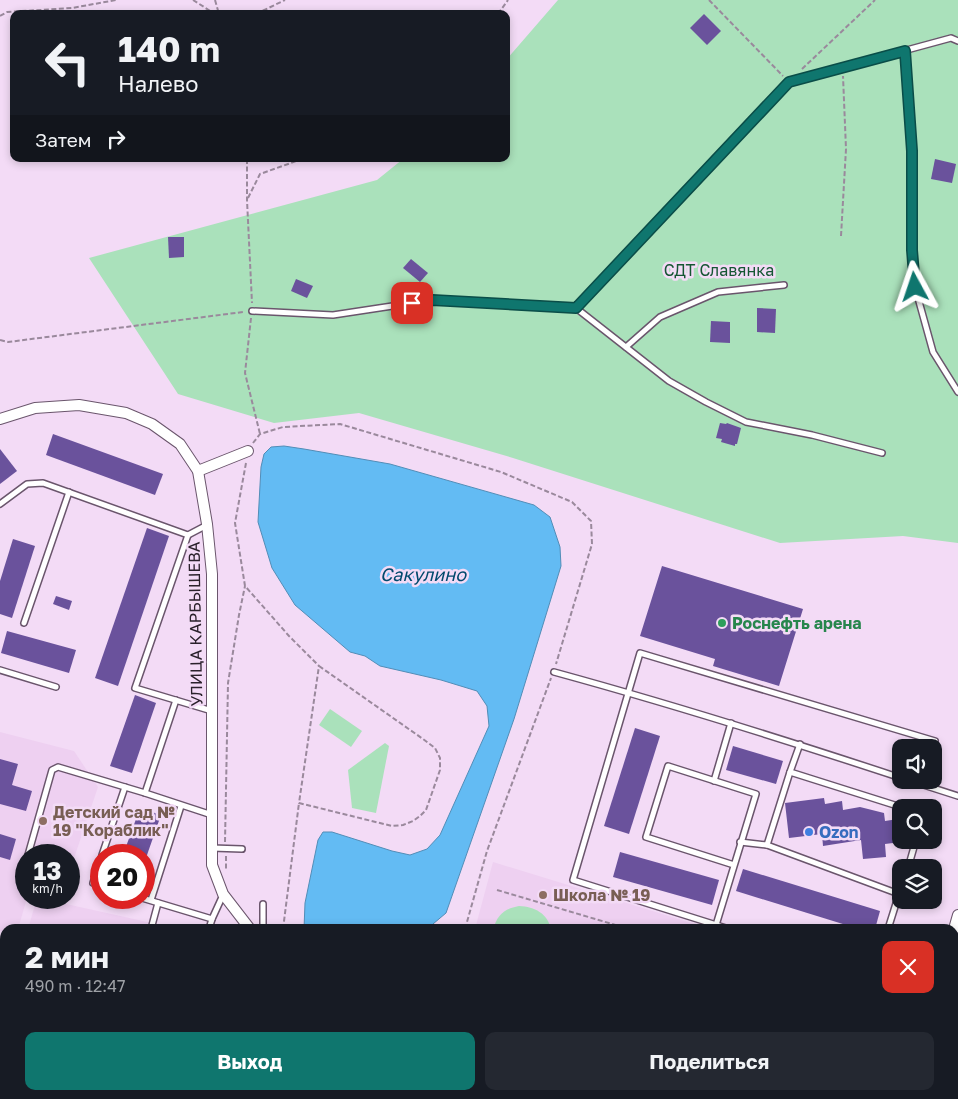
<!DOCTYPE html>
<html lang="ru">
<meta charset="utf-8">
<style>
:root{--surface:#171b24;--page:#242831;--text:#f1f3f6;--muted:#9ea1a6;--accent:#0f766e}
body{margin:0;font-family:"Golos Text",sans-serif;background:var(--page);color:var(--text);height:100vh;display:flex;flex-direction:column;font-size:19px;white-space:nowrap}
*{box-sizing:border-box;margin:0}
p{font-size:16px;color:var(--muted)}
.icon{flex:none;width:28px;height:28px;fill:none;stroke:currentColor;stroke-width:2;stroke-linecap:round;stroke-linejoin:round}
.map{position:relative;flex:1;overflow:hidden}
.sheet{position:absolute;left:0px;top:924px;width:959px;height:176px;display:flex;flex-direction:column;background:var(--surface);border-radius:15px 15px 0 0;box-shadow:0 2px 8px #0003}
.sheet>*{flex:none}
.hud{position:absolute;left:10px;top:10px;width:500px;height:152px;border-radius:10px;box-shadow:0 2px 8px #0003;background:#171b24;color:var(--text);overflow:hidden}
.controls{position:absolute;left:892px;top:739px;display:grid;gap:10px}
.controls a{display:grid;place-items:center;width:50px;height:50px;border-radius:10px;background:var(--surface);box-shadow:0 2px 8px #0003;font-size:25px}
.speed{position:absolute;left:15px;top:844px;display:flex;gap:10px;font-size:25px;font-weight:700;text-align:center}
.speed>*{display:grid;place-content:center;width:65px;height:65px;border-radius:50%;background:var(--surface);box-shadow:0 2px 8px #0003;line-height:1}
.speed small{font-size:12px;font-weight:400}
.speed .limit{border:8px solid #d22;background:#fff;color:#111}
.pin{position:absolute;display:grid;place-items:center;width:42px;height:42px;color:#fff;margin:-21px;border-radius:10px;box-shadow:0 2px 8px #0006}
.me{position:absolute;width:55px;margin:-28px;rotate:355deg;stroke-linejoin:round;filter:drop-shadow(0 0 4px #0008)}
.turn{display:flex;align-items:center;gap:18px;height:105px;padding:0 25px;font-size:22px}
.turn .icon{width:65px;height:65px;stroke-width:2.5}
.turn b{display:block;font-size:35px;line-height:42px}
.then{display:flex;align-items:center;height:48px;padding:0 25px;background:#0003;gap:10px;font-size:19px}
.round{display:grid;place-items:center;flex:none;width:52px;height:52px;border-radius:10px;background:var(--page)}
.headline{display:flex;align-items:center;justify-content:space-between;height:85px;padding:0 25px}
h1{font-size:30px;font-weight:700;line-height:38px}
.action{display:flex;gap:10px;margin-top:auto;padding:10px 25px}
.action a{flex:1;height:58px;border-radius:10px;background:var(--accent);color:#fff;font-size:20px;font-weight:700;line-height:58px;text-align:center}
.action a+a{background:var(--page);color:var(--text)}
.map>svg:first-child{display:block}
.built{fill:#eed0f1}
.green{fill:#aae1bb}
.water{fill:#63bbf3;stroke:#528db7}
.building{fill:#6a529c}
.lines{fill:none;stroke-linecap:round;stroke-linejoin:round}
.lane-casing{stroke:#6a556c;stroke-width:8}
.street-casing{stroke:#6a556c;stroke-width:12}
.path{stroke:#9a899c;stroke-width:2;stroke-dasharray:5 2.5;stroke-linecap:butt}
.lane{stroke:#fff;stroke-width:5}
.street{stroke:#fff;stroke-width:10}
.route-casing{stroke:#0a4d48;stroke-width:12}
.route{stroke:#0f766e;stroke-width:9}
.leisure-dot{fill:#2e9e5b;stroke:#f3dbf6;stroke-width:2}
.education-dot{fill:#8d6e63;stroke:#f3dbf6;stroke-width:2}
.shop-dot{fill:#3f7fe0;stroke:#f3dbf6;stroke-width:2}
.labels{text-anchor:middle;stroke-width:5;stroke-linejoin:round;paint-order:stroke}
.park-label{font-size:16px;fill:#155633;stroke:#f3dbf6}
.leisure-label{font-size:16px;font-weight:bold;fill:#27864d;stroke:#f3dbf6;text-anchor:start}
.street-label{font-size:16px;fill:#2a212b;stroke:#f3dbf6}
.education-label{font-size:16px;font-weight:bold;fill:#785e54;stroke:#f3dbf6;text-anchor:start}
.shop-label{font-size:16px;font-weight:bold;fill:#366cbe;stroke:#f3dbf6;text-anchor:start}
.water-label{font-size:18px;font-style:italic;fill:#00496d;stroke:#f3dbf6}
</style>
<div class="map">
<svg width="958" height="1099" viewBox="0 0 958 1099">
<rect width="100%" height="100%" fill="#f3dbf6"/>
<g class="built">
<polygon points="0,732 74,751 98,787 69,873 69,855 26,855 27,898 18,929 5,929 5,932 0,931"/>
<polygon points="493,862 711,929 475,929"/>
<polygon points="37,898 39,898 179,929 28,929"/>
<polygon points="5,1015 5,1095 244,1095 257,1099 0,1099 0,1022 3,1023"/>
<polygon points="495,1095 805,1095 804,1099 510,1099"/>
</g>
<g class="green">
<polygon points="558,0 958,0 958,543 903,536 780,543 513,458 359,413 274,423 178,394 89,258 377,180 403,159 506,159 506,60"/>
<polygon points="330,709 362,731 351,747 319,725"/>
<polygon points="385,743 389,746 376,813 352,808 348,770"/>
<path d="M519,906C535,907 547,913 551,929H493C498,914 504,909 519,906Z"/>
</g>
<polygon class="water" points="284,446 304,449 390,464 534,505 550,517 560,547 561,566 514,719 446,913 433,924 430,929 304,929 305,903 318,840 323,832 332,832 392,851 410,855 427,849 440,835 489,726 487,706 477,691 441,680 380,666 365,656 350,652 295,605 272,568 258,522 261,467 264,454 271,447"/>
<g class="building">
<polygon points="704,14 721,31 707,45 690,28"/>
<polygon points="935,159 956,164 952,183 931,179"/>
<polygon points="168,237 184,237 184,257 169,258"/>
<polygon points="411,259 428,273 420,282 403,268"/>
<polygon points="296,279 313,286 307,298 291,291"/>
<polygon points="757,308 776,309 775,333 757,332"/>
<polygon points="711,321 730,322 730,343 710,342"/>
<polygon points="720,423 726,424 727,423 741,428 737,444 735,444 735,446 721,442 722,439 716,438"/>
<polygon points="53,434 163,474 155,495 46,455"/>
<polygon points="0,449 17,471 0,484"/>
<polygon points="147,528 169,536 118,686 95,678"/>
<polygon points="13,539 35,546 12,618 0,614 0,581"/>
<polygon points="662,566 803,609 779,686 713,666 715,659 640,636"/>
<polygon points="56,596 72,601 69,610 53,604"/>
<polygon points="7,631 76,650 69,673 1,653"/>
<polygon points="135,695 156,703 132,773 110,766"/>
<polygon points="635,728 660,736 629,834 604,826"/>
<polygon points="733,746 783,761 776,784 726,770"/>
<polygon points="0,759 18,764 12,785 32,791 26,811 0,804"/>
<polygon points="824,798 825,804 842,801 843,810 860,807 884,813 885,821 898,819 901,842 885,844 886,857 863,859 861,840 823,846 822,834 789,838 785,803"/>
<polygon points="140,808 161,815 147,855 123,855"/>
<polygon points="0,834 16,839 10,860 0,857"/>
<polygon points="620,852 719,880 712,905 613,877"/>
<polygon points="743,869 880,911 875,929 859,929 736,891"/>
</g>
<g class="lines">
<defs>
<g id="lane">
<polyline points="905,51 911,151 912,250 915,287 933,352 958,392"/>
<polyline points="576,308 669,381 706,402 746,422 812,435 882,453"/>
<polyline points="252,311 333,315 432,300 576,308 789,82 951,38 958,41"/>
<polyline points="626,347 660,317 718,292 784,285"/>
<polyline points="0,504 27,484 43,483 188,535 207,525"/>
<polyline points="188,535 135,688 212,711"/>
<polyline points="24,623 69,492"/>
<polyline points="0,670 56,687"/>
<path d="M554,672C671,704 786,740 901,778"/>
<polyline points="790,772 800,744"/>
<polyline points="908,780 958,796"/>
<polyline points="714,781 731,723"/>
<polyline points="145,793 176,700"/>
<polyline points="740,842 767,845 899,894 888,929"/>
<polyline points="767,845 790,772 904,808"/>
<polyline points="212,848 242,849"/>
<polyline points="28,855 52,770 58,767 145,793 212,815"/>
<polyline points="102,855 125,787"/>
<polyline points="101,858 93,883 101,885"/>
<polyline points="26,861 26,860"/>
<polyline points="908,868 916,840"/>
<polyline points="142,898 212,919 223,895"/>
<polyline points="151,900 181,806"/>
<polyline points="263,904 263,929"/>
<polyline points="716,925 756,794 668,766 646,837 734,865"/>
<polyline points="151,929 158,903"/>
<polyline points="209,929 212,919"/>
<polyline points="729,929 573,880 640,653 935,741"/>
<polyline points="954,999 958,1000"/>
<polyline points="269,1095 282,1099"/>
<polyline points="706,1095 719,1099"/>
<polyline points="102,1099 103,1095"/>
<polyline points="355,1099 369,1096"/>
<polyline points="640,1099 641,1095"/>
<polyline points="777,1099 778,1095"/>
<polyline points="816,1099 817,1095"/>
</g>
<g id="street">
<polyline points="0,419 35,408 79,405 126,413 152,424 180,444 198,471 207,524 212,574 212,865 223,894 250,929"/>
<polyline points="198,471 248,451"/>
<polyline points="954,929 958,915"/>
<polyline points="368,1095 385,1099"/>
<polyline points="905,1099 906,1095"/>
</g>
</defs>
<use href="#lane" class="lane-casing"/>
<use href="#street" class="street-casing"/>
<g class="path">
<polyline points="193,0 215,14"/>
<polyline points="215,0 219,14"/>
<polyline points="709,0 783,76"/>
<polyline points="256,14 285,0"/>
<polyline points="498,14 508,0"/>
<polyline points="0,16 7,12 72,8 116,0"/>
<polyline points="802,69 875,0"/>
<polyline points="247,159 247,200 252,303"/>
<polyline points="248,198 260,174 302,159"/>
<polyline points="841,236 846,149 843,76"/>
<polyline points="251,318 245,373 260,434"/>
<polyline points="0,340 8,342 243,312"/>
<polyline points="253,443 260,434 283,427 340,424 501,472 572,502 591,521 592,544 556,664"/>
<polyline points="246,463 235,523 245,586 289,636 319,666"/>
<polygon points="319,666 423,739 435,748 440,758 440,770 426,810 420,816 413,821 403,825 392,826 299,803"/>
<polyline points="225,842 228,683 239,615 245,586"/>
<polyline points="226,856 226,869"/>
<polyline points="497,890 619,926 618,929"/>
<polyline points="283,929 299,803"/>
<polyline points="465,929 487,851 551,678"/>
<polyline points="419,1095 434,1099"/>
<polyline points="556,1095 570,1099"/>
<polyline points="573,1099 575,1095"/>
</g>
<use href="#lane" class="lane"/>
<use href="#street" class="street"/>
</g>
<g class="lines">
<defs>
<polyline id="route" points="412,303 432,300 576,308 789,82 905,51 912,151 912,250 915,287"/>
</defs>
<use href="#route" class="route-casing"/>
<use href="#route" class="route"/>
</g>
<circle class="leisure-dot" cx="722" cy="623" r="5"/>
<g class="education-dot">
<circle cx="43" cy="821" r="5"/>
<circle cx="543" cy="895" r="5"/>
</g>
<circle class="shop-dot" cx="809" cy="832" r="5"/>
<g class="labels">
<g class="park-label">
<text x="719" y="276">СДТ Славянка</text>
</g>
<g class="leisure-label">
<text x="732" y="629">Роснефть арена</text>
</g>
<g class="street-label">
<text transform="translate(195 624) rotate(-91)" y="6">УЛИЦА КАРБЫШЕВА</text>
</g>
<g class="education-label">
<text x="53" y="818">Детский сад №<tspan x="53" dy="18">19 "Кораблик"</tspan></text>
<text x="553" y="901">Школа № 19</text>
</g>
<g class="shop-label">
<text x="819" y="838">Ozon</text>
</g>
<g class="water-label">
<text x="423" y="581">Сакулино</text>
</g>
</g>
</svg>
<div class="controls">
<a><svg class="icon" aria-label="sound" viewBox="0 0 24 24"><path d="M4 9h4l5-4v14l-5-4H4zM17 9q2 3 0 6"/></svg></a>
<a><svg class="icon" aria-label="search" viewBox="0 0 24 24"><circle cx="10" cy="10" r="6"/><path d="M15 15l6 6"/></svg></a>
<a><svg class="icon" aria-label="layers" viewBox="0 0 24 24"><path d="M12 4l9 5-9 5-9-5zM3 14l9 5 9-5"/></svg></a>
</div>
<div class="speed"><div>13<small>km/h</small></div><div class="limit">20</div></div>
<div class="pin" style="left:412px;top:303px;background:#d93025"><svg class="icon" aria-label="arrive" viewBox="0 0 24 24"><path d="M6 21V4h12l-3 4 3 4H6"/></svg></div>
<svg class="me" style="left:915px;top:287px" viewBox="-20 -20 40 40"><path d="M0-17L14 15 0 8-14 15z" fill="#0f766e" stroke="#fff" stroke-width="4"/></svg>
<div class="hud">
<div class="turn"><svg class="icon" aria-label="left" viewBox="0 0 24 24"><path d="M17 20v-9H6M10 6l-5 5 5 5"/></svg><div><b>140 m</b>Налево</div></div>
<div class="then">Затем<svg class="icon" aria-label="right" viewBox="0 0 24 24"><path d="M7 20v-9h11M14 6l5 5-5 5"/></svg></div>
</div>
<section class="sheet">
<div class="headline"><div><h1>2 мин</h1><p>490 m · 12:47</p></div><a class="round" style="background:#d93025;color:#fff"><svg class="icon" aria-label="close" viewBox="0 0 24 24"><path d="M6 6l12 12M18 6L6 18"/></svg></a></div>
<div class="action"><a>Выход</a><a>Поделиться</a></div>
</section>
</div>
